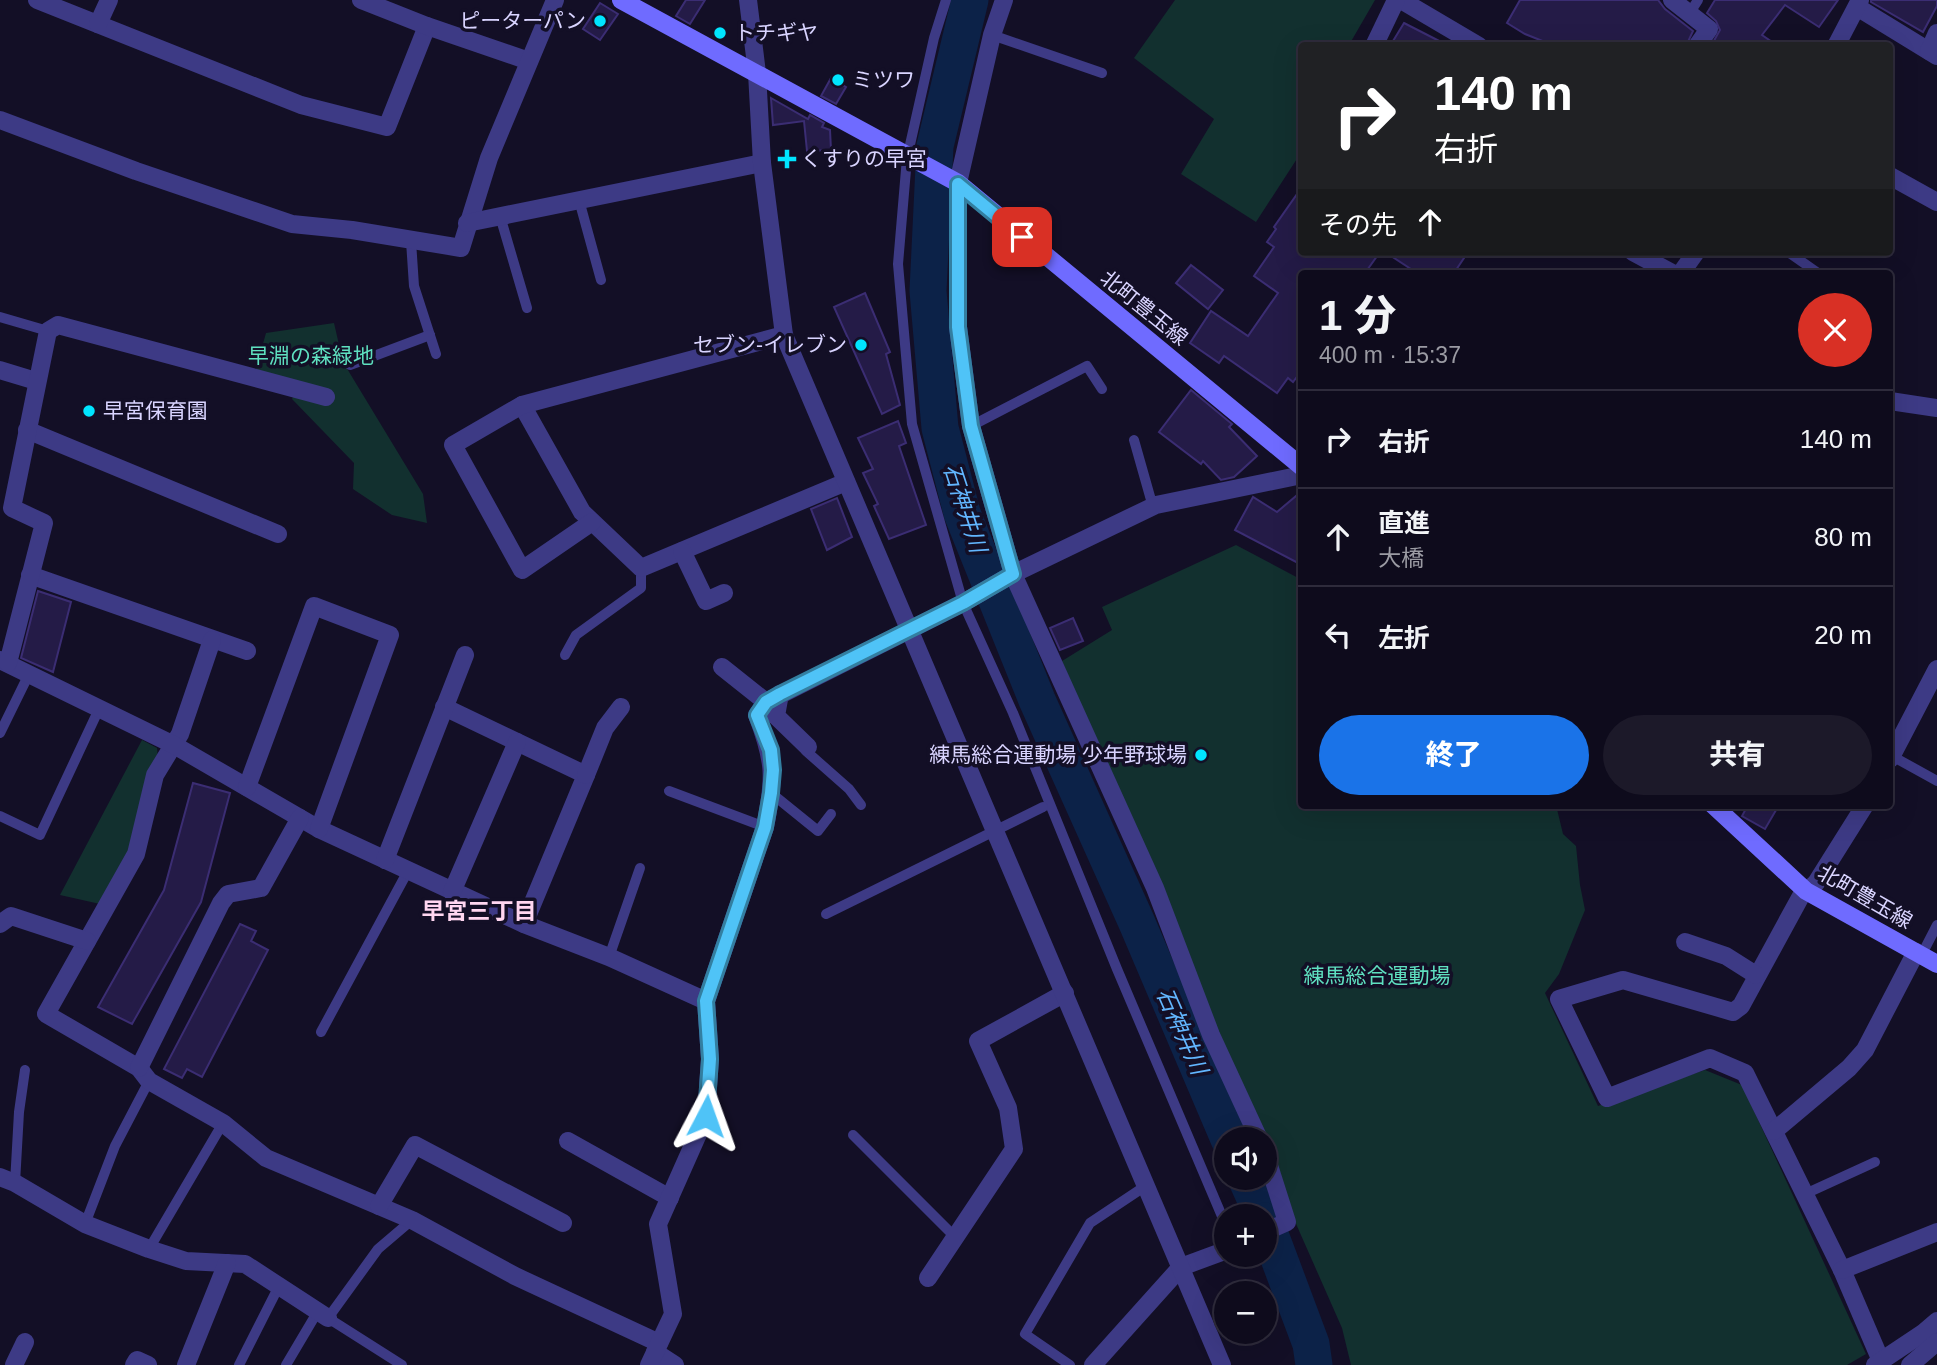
<!DOCTYPE html>
<html lang="ja">
<meta charset="utf-8">
<style>
:root{--surface:#0e0b1c;--page:#1c1929;--text:#f1f3f6;--muted:#9b9ba3;--line:#2e2b3b;--accent:#1a73e8}
body{margin:0;font-family:Arial,"Noto Sans JP",sans-serif;background:var(--page);color:var(--text);height:100vh;display:flex;flex-direction:column;font-size:26px;white-space:nowrap}
*{box-sizing:border-box;margin:0}
p{font-size:23px;color:var(--muted)}
.icon{flex:none;width:38px;height:38px;fill:none;stroke:currentColor;stroke-width:2;stroke-linecap:round;stroke-linejoin:round}
.map{position:relative;flex:1;overflow:hidden}
.drawer{position:absolute;left:1298px;top:270px;width:595px;height:539px;display:flex;flex-direction:column;background:var(--surface);border-radius:7px;box-shadow:0 7px 28px #0002,0 0 0 2px var(--line)}
.drawer>*{flex:none}
.top-card{position:absolute;left:1298px;top:42px;width:595px;height:214px;border-radius:7px;box-shadow:0 7px 28px #0002,0 0 0 2px var(--line);background:#202124;color:#fff;overflow:hidden}
.controls{position:absolute;left:1214px;top:1127px;display:grid;gap:14px}
.controls a{display:grid;place-items:center;width:63px;height:63px;border-radius:50%;background:var(--surface);box-shadow:0 7px 28px #0002,0 0 0 2px var(--line);font-size:35px}
.pin{position:absolute;display:grid;place-items:center;width:60px;height:60px;color:#fff;margin:-30px;border-radius:14px;box-shadow:0 4px 10px #0006}
.me{position:absolute;width:77px;margin:-38px;rotate:4deg;stroke-linejoin:round;filter:drop-shadow(0 0 5px #0008)}
.turn{display:flex;align-items:center;gap:24px;height:147px;padding:0 21px;font-size:32px}
.turn .icon{width:91px;height:91px;stroke-width:2.5}
.turn b{display:block;font-size:49px;line-height:60px}
.then{display:flex;align-items:center;height:66px;padding:0 21px;background:#0003;gap:14px;font-size:26px}
.round{display:grid;place-items:center;flex:none;width:74px;height:74px;border-radius:37px;background:var(--page)}
.summary{display:flex;align-items:center;justify-content:space-between;height:119px;padding:0 21px}
h1{font-size:42px;font-weight:800;line-height:52px}
.action{display:flex;gap:14px;margin-top:auto;padding:14px 21px}
.action a{flex:1;height:80px;border-radius:42px;background:var(--accent);color:#fff;font-size:28px;font-weight:800;line-height:80px;text-align:center}
.action a+a{background:var(--page);color:var(--text)}
ul{padding:0;list-style:none}
li{display:flex;align-items:center;gap:21px;height:98px;padding:0 21px;border-top:2px solid var(--line)}
li div{flex:1}
li b{display:block;font-size:26px}
li em{font-style:normal}
.map>svg:first-child{display:block}
.green{fill:#12302f}
.lines{fill:none;stroke-linecap:round;stroke-linejoin:round}
.river{stroke:#0c2248;stroke-width:37}
.building{fill:#241b47;stroke:#3b2d73;stroke-width:2}
.service{stroke:#3d3a85;stroke-width:10}
.minor{stroke:#3d3a85;stroke-width:18}
.tertiary{stroke:#3d3a85;stroke-width:18}
.secondary{stroke:#6f6bff;stroke-width:18}
.route-casing{stroke:#337fa1;stroke-width:18}
.route{stroke:#4fc3f7;stroke-width:12}
.poi-dot{fill:#00e5ff;stroke:#130f26;stroke-width:2.5}
.labels{text-anchor:middle;stroke-width:7;stroke-linejoin:round;paint-order:stroke}
.poi-label{font-size:21px;fill:#d9d4ff;stroke:#130f26;text-anchor:start}
.street-label{font-size:21px;fill:#d9d4ff;stroke:#130f26}
.park-label{font-size:21px;fill:#5fe0c0;stroke:#130f26}
.water-label{font-size:23px;font-style:italic;fill:#62b6ff;stroke:#130f26}
.neighbourhood-label{font-size:23px;font-weight:bold;fill:#ffd6f0;stroke:#130f26}
</style>
<div class="map">
<svg width="1937" height="1365" viewBox="0 0 1937 1365">
<rect width="100%" height="100%" fill="#130f26"/>
<g class="green">
<polygon points="1175,0 1375,0 1349,45 1302,46 1302,151 1256,222 1181,174 1214,119 1134,58"/>
<polygon points="334,323 343,362 423,494 427,523 392,515 353,489 354,463 292,399 299,384 255,372 266,333"/>
<polygon points="1236,545 1302,580 1302,805 1556,805 1563,834 1576,846 1580,885 1585,910 1559,974 1545,993 1598,1106 1705,1070 1742,1085 1866,1354 1847,1365 1351,1365 1342,1328 1293,1217 1271,1151 1227,1057 1062,661 1112,630 1102,607"/>
<polygon points="142,740 157,748 158,760 129,854 100,904 60,895"/>
</g>
<g class="lines">
<g class="river">
<polyline points="970,0 935,146 928,291 940,428 962,513 1037,700 1137,923 1229,1139"/>
<polyline points="1246,1178 1263,1216"/>
<polyline points="1265,1221 1311,1344 1314,1365"/>
</g>
</g>
<g class="building">
<polygon points="686,0 705,0 690,24 676,16"/>
<polygon points="1520,0 1658,0 1665,9 1693,31 1686,46 1555,46 1525,34 1507,23"/>
<polygon points="1715,0 1838,0 1819,27 1785,5 1762,35 1778,46 1711,46 1720,30 1716,21 1707,13"/>
<polygon points="1871,0 1937,0 1937,6 1923,32 1871,2"/>
<polygon points="600,3 618,14 600,40 583,29"/>
<polygon points="1404,23 1449,46 1390,46"/>
<polygon points="831,78 846,87 836,104 821,96"/>
<polygon points="771,98 808,119 810,115 824,123 822,127 830,130 831,150 807,151 804,121 773,125"/>
<polygon points="1302,187 1302,252 1380,252 1365,273 1302,273 1302,370 1293,382 1288,378 1277,393 1224,356 1219,363 1190,343 1211,311 1248,336 1278,293 1254,276 1274,247 1267,242 1276,229 1274,227"/>
<polygon points="1385,252 1468,252 1454,273 1417,273"/>
<polygon points="1191,265 1223,290 1208,309 1176,283"/>
<polygon points="865,293 890,352 886,354 900,405 882,414 834,307"/>
<polygon points="1191,390 1232,424 1229,427 1257,456 1234,477 1221,480 1203,461 1201,464 1159,432"/>
<polygon points="898,421 906,443 899,446 926,525 889,539 874,506 878,504 863,473 873,469 858,438"/>
<polygon points="1302,491 1302,565 1235,530 1253,497 1277,512"/>
<polygon points="837,498 852,537 827,550 811,509"/>
<polygon points="38,591 71,602 53,672 21,658"/>
<polygon points="1073,618 1083,641 1060,650 1050,628"/>
<polygon points="193,783 230,793 201,902 132,1024 98,1007 164,890"/>
<polygon points="1748,805 1779,805 1765,829 1742,816"/>
<polygon points="240,924 256,931 251,941 268,950 202,1077 187,1069 182,1078 164,1069"/>
</g>
<g class="lines">
<g class="service">
<polyline points="946,0 934,38 907,158 898,264 912,424 963,603 1013,713 1117,969 1227,1228"/>
<polyline points="1689,14 1698,0"/>
<polyline points="992,35 1102,73"/>
<polyline points="579,200 601,280"/>
<polyline points="500,216 527,308"/>
<polyline points="411,241 414,286 436,354"/>
<polyline points="1788,252 1818,273"/>
<polyline points="0,317 48,331"/>
<polyline points="350,365 430,335"/>
<polyline points="971,426 1087,366 1102,389"/>
<polyline points="1134,440 1153,507"/>
<polyline points="565,655 576,635 641,588 641,568"/>
<polyline points="0,733 29,674"/>
<polyline points="808,747 806,751 849,789 861,805"/>
<polyline points="1892,756 1937,781"/>
<polyline points="669,791 765,827"/>
<polyline points="771,793 818,831 831,814"/>
<polyline points="0,816 40,835 99,709"/>
<polyline points="826,914 1043,807"/>
<polyline points="1921,956 1937,925"/>
<polyline points="609,957 640,868"/>
<polyline points="321,1032 409,869"/>
<polyline points="853,1135 955,1237"/>
<polyline points="15,1183 19,1112 25,1070"/>
<polyline points="1805,1194 1875,1162"/>
<polyline points="85,1224 115,1146 149,1081"/>
<polyline points="149,1249 223,1123"/>
<polyline points="239,1365 279,1286"/>
<polyline points="286,1365 318,1311"/>
<polyline points="402,1365 328,1318 378,1249 412,1220"/>
<polyline points="1070,1365 1025,1334 1090,1223 1147,1185"/>
</g>
<g class="minor">
<polyline points="37,0 301,105 387,127 427,26"/>
<polyline points="361,0 427,26 529,61"/>
<polyline points="1004,0 992,35 958,183 958,327 971,426 1013,574 1155,888 1211,1035 1259,1139"/>
<polyline points="1401,0 1479,46"/>
<polyline points="1672,0 1709,29 1697,46"/>
<polyline points="1857,7 1937,56"/>
<polyline points="98,24 109,0"/>
<polyline points="1374,46 1396,0"/>
<polyline points="1836,46 1860,0"/>
<polyline points="1929,51 1937,33"/>
<polyline points="0,120 136,171 292,224 352,230 461,248 489,158 555,0"/>
<polyline points="1890,176 1937,202"/>
<polyline points="467,223 762,163"/>
<polyline points="1633,252 1672,273"/>
<polyline points="1681,273 1696,252"/>
<polyline points="0,370 36,381"/>
<polyline points="1890,401 1937,408"/>
<polyline points="522,405 582,512 641,568 846,482"/>
<polyline points="27,430 278,534"/>
<polyline points="592,522 522,570 453,445 522,405 784,335"/>
<polyline points="682,551 706,601 724,593"/>
<polyline points="30,575 247,651"/>
<polyline points="212,640 180,734 155,775 136,854 46,1014 139,1068 149,1081 223,1123 266,1158 412,1220 515,1276 659,1343"/>
<polyline points="0,660 174,745 319,829 524,924 609,957 706,1001"/>
<polyline points="8,663 44,523 12,508 48,331 58,325 326,397"/>
<polyline points="722,667 766,702"/>
<polyline points="780,694 776,716 808,747"/>
<polyline points="444,707 586,775 524,924"/>
<polyline points="1890,759 1937,669"/>
<polyline points="586,775 605,728 621,707"/>
<polyline points="247,787 314,606 390,635 319,829"/>
<polyline points="1865,805 1816,883 1801,896 1741,1006 1733,1012 1623,980 1559,999 1607,1098 1710,1058 1745,1073 1842,1270 1881,1361"/>
<polyline points="385,860 465,655"/>
<polyline points="452,892 517,742"/>
<polyline points="0,924 11,916 87,941"/>
<polyline points="1685,942 1726,956 1756,975"/>
<polyline points="139,1068 221,903 228,894 261,888 300,818"/>
<polyline points="1774,1131 1849,1068 1865,1050 1916,952"/>
<polyline points="568,1141 670,1198"/>
<polyline points="1265,1153 1287,1222 1265,1232"/>
<polyline points="0,1177 15,1183 85,1224 149,1249 186,1261 245,1264 328,1318"/>
<polyline points="379,1206 415,1145 563,1223"/>
<polyline points="1842,1270 1937,1232"/>
<polyline points="928,1278 1014,1149 1008,1108 978,1041 1065,993"/>
<polyline points="655,1352 675,1365"/>
<polyline points="14,1365 25,1342"/>
<polyline points="134,1365 137,1360 148,1365"/>
<polyline points="186,1365 227,1263"/>
<path d="M649,1365L673,1314L658,1224L706,1116L710,1059L706,1001L765,827C775,778 775,762 757,715L766,702L963,603L1013,574L1156,505L1302,475"/>
<polyline points="1093,1365 1181,1267 1227,1250"/>
<polyline points="1875,1365 1923,1333 1937,1321"/>
<polyline points="1910,1365 1937,1342"/>
</g>
<polyline class="tertiary" points="748,0 757,73 762,163 784,335 1222,1365"/>
<g class="secondary">
<polyline points="621,0 958,183 1302,467"/>
<polyline points="1713,805 1806,891 1937,964"/>
</g>
</g>
<g class="lines">
<defs>
<polyline id="route" points="706,1116 710,1059 706,1001 765,827 771,793 773,770 771,750 757,715 766,702 780,694 963,603 1013,574 971,426 958,327 958,184 1022,237"/>
</defs>
<use href="#route" class="route-casing"/>
<use href="#route" class="route"/>
</g>
<g class="poi-dot">
<circle cx="600" cy="21" r="7"/>
<circle cx="720" cy="33" r="7"/>
<circle cx="838" cy="80" r="7"/>
<path d="M783.5 148.5h7v7h7v7h-7v7h-7v-7h-7v-7h7z"/>
<circle cx="861" cy="345" r="7"/>
<circle cx="89" cy="411" r="7"/>
<circle cx="1201" cy="755" r="7"/>
</g>
<g class="labels">
<g class="poi-label">
<text x="586" y="28" text-anchor="end">ピーターパン</text>
<text x="734" y="40">トチギヤ</text>
<text x="852" y="87">ミツワ</text>
<text x="801" y="166">くすりの早宮</text>
<text x="847" y="352" text-anchor="end">セブン-イレブン</text>
<text x="103" y="418">早宮保育園</text>
<text x="1187" y="762" text-anchor="end">練馬総合運動場 少年野球場</text>
</g>
<g class="street-label">
<text transform="translate(1144 308) rotate(39)" y="7">北町豊玉線</text>
<text transform="translate(1865 897) rotate(30)" y="7">北町豊玉線</text>
</g>
<g class="park-label">
<text x="311" y="363">早淵の森緑地</text>
<text x="1377" y="983">練馬総合運動場</text>
</g>
<g class="water-label">
<text transform="translate(965 508) rotate(72)" y="8">石神井川</text>
<text transform="translate(1182 1031) rotate(66)" y="8">石神井川</text>
</g>
<g class="neighbourhood-label">
<text x="479" y="919">早宮三丁目</text>
</g>
</g>
</svg>
<div class="controls">
<a><svg class="icon" aria-label="sound" viewBox="0 0 24 24"><path d="M4 9h4l5-4v14l-5-4H4zM17 9q2 3 0 6"/></svg></a>
<a>+</a>
<a>−</a>
</div>
<div class="pin" style="left:1022px;top:237px;background:#d93025"><svg class="icon" aria-label="arrive" viewBox="0 0 24 24"><path d="M6 21V4h12l-3 4 3 4H6"/></svg></div>
<svg class="me" style="left:706px;top:1116px" viewBox="-20 -20 40 40"><path d="M0-17L14 15 0 8-14 15z" fill="#4fc3f7" stroke="#fff" stroke-width="4"/></svg>
<div class="top-card">
<div class="turn"><svg class="icon" aria-label="right" viewBox="0 0 24 24"><path d="M7 20v-9h11M14 6l5 5-5 5"/></svg><div><b>140 m</b>右折</div></div>
<div class="then">その先<svg class="icon" aria-label="ahead" viewBox="0 0 24 24"><path d="M12 20V5M6 11l6-6 6 6"/></svg></div>
</div>
<section class="drawer">
<div class="summary"><div><h1>1 分</h1><p>400 m · 15:37</p></div><a class="round" style="background:#d93025;color:#fff"><svg class="icon" aria-label="close" viewBox="0 0 24 24"><path d="M6 6l12 12M18 6L6 18"/></svg></a></div>
<ul>
<li><svg class="icon" aria-label="right" viewBox="0 0 24 24"><path d="M7 20v-9h11M14 6l5 5-5 5"/></svg><div><b>右折</b></div><em>140 m</em></li>
<li><svg class="icon" aria-label="ahead" viewBox="0 0 24 24"><path d="M12 20V5M6 11l6-6 6 6"/></svg><div><b>直進</b><p>大橋</p></div><em>80 m</em></li>
<li><svg class="icon" aria-label="left" viewBox="0 0 24 24"><path d="M17 20v-9H6M10 6l-5 5 5 5"/></svg><div><b>左折</b></div><em>20 m</em></li>
</ul>
<div class="action"><a>終了</a><a>共有</a></div>
</section>
</div>
